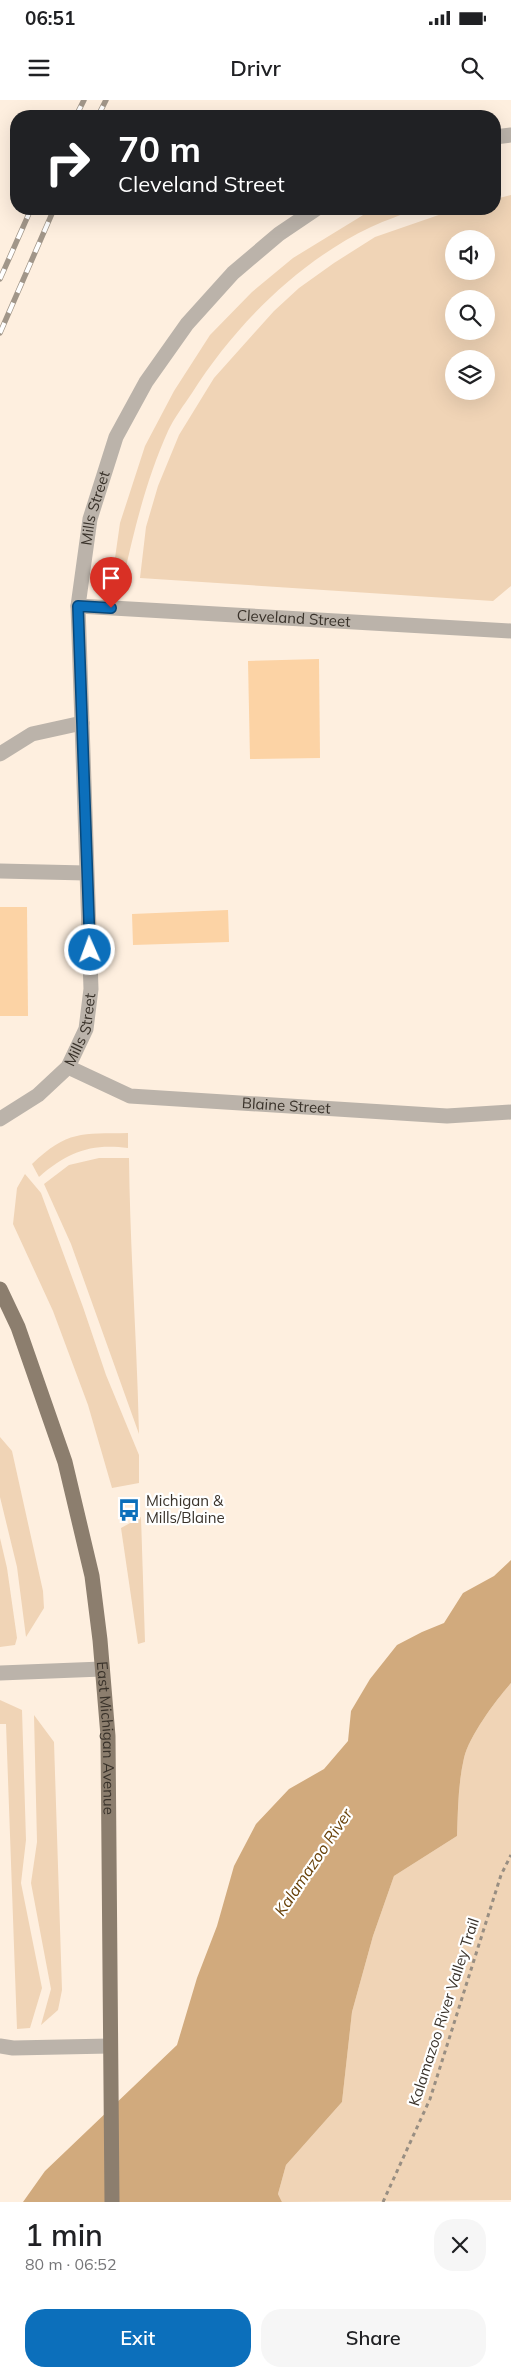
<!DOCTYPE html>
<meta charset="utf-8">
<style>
:root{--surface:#fff;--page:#f6f6f6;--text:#202124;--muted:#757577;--accent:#0c6fbb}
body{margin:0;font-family:Mulish,sans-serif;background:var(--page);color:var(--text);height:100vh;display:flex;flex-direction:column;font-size:19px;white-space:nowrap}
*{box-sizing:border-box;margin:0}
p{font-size:16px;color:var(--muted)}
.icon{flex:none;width:28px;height:28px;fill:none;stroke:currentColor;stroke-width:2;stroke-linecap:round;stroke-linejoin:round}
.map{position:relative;height:2102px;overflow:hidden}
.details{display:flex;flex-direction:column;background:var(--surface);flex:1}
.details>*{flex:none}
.top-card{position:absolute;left:10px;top:10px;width:491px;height:105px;border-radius:20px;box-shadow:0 5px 20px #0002;background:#202124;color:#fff;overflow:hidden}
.fabs{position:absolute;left:445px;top:130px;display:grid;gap:10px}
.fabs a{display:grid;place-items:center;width:50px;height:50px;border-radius:50%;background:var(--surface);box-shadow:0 5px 20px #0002;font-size:25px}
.pin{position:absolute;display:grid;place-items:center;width:42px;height:42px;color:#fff;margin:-51px -21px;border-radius:50% 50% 50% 0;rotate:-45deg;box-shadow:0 0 5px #0007}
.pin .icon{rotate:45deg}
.me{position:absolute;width:55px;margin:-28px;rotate:358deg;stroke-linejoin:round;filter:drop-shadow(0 0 4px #0008)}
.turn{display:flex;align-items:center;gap:18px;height:105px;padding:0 25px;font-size:22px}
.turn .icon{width:65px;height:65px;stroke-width:2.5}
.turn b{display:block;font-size:35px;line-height:42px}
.round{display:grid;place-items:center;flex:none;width:52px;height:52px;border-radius:20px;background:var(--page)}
.summary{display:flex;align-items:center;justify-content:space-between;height:85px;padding:0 25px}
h1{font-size:30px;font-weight:600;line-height:38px}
.cta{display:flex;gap:10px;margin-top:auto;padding:10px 25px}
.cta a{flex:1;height:58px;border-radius:20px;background:var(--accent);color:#fff;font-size:20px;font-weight:600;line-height:58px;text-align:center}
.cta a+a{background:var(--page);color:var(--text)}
.status{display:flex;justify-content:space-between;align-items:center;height:35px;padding:0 25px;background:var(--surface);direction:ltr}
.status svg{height:14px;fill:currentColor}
header{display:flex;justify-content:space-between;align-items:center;height:65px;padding:0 25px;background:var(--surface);font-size:22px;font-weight:600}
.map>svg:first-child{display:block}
.green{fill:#f0d4b6;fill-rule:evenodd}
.water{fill:#d1aa7d}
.building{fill:#fcd3a5}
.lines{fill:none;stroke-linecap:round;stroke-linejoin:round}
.path{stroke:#988e82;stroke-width:3;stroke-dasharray:4 4;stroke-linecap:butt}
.service{stroke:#bbb3aa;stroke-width:15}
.minor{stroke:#bbb3aa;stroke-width:15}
.primary{stroke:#8c7e6e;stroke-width:15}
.rail-casing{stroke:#a19689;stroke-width:5.5}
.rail{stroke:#fff;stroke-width:4;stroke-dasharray:11;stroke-linecap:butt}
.route-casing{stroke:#08487a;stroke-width:12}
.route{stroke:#0c6fbb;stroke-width:9}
.labels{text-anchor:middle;stroke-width:4.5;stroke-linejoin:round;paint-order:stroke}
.street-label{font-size:15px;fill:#39322a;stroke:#fff}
.poi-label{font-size:15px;fill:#39322a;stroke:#fff;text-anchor:start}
.water-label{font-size:16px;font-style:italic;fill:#684109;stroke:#fff}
</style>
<div class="status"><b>06:51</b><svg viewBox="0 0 49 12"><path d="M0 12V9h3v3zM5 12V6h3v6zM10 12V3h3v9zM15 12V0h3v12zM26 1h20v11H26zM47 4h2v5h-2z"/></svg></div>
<header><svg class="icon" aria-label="menu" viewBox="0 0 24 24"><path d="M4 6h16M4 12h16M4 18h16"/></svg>Drivr<svg class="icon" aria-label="search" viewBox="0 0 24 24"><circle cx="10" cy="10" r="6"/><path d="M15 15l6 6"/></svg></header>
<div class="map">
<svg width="511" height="2102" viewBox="0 0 511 2102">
<rect width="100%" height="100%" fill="#feefdf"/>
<g class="green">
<path d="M511,95V486L493,501L140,478L146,427L158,386L179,335L214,278L274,211L299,188L334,163L375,137L456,109H495V99ZM454,139H486V171H454ZM454,199H486V231H454ZM454,259H486V291H454Z"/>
<path d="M373,109H416C401,115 386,120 371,127C299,161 234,226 192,293C184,305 174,318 168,331C147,378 135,426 124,476L115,458L120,423L145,346L174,291L210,235L252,192L293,158Z"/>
<path d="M128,1033V1048C91,1043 67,1052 39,1077L32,1064C68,1030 81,1034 128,1033Z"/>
<path d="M99,1058H129C130,1150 137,1242 139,1334L71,1144L44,1084L69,1065Z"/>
<polygon points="25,1074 41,1093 83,1207 106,1275 139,1355 139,1383 112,1388 88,1305 53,1211 13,1124 17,1088"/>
<polygon points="0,1337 12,1351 43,1491 44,1508 26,1537 17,1467 0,1397"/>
<polygon points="141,1417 145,1542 138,1544 121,1428"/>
<polygon points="0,1438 7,1468 17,1538 15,1545 0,1547"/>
<path d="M511,1583V2100L282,2102L278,2094L286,2065L342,2002L352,1912L373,1836L394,1776L457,1736C458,1710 458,1684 464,1658C469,1636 496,1600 511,1583Z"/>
<polygon points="0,1600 22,1610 26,1740 21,1783 42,1888 30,1928 17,1929 6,1624 0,1624"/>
<polygon points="34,1615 54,1642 62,1890 58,1910 41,1925 51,1889 31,1783 37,1742"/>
</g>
<path class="water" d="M511,1460V1583C496,1600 469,1636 464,1658C458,1684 458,1710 457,1736L394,1776L373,1836L352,1912L342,2002L286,2065L278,2094L282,2102H23L45,2071L177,1945L197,1878L217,1826L234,1766L256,1724L289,1689L324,1669L348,1641L351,1611L370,1579L397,1545L422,1532L444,1523L463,1493L494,1476Z"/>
<g class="building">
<polygon points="319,559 320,658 250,659 248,561"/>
<polygon points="0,807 27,807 28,916 0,916"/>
<polygon points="228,810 229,842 133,845 132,814"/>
</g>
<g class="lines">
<polyline class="path" points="383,2102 430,1999 501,1775 511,1755"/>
<g class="service">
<polyline points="0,654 32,634 82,623"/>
<polyline points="0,771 86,773"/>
<polyline points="0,1573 102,1569"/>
<polyline points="0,1946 13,1948 110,1946"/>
</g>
<g class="minor">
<polyline points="495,37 511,35"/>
<path id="s1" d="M78,506L511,531"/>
<path id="s2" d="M68,967L130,996L447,1016L511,1012"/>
<path id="s3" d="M0,1019L38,995L68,967L86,929L91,889L78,506L90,419L116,337L146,282L187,224L233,173L279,134L316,109"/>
</g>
<path class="primary" id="s4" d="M0,1189L18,1227L65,1362L92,1476L100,1540L108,1636L112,2102"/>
<defs>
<g id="rail">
<polyline points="76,16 84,0"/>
<polyline points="98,16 106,0"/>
<polyline points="0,179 31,109"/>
<polyline points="0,233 54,109"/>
</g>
</defs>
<use href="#rail" class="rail-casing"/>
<use href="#rail" class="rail"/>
</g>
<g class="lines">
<defs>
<polyline id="route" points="90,850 78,506 111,508"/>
</defs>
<use href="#route" class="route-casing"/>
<use href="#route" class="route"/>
</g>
<defs>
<symbol id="bus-bare" viewBox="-9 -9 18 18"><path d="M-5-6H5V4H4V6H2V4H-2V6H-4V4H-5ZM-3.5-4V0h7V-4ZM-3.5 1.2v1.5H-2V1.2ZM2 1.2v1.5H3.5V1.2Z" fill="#0c6fbb" stroke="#fff" stroke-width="2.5" paint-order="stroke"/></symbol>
</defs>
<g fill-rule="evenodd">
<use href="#bus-bare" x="113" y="1394" width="32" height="32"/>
</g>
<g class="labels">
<g class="street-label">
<text dy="5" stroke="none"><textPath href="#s3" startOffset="651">Mills Street</textPath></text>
<text dy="5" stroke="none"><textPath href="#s1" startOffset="216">Cleveland Street</textPath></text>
<text dy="5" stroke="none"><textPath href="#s3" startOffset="126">Mills Street</textPath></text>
<text dy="5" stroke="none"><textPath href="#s2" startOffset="225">Blaine Street</textPath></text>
<text dy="5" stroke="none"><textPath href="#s4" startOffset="465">East Michigan Avenue</textPath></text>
<text transform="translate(444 1912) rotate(-72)" y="5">Kalamazoo River Valley Trail</text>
</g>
<g class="poi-label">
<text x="146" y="1406">Michigan &amp;<tspan x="146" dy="17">Mills/Blaine</tspan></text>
</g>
<g class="water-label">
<text transform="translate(313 1762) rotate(-56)" y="6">Kalamazoo River</text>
</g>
</g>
</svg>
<div class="fabs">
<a><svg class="icon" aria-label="sound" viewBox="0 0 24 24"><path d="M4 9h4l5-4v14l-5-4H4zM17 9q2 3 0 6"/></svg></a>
<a><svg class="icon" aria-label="search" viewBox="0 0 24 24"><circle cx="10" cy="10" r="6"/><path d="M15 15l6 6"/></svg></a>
<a><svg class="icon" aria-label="layers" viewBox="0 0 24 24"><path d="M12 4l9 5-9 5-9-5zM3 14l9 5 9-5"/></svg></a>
</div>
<div class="pin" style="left:111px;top:508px;background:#d93025"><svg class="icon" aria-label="arrive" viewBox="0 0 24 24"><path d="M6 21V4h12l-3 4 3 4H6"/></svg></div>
<svg class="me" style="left:90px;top:850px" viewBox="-20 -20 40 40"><circle r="17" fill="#0c6fbb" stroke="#fff" stroke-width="3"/><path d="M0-11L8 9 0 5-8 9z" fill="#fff"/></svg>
<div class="top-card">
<div class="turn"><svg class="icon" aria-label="right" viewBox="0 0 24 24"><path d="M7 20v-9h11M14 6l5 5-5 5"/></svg><div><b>70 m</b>Cleveland Street</div></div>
</div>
</div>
<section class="details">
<div class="summary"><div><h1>1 min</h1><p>80 m · 06:52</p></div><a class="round"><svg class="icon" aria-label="close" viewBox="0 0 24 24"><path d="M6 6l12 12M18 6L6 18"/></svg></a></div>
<div class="cta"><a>Exit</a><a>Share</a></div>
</section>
